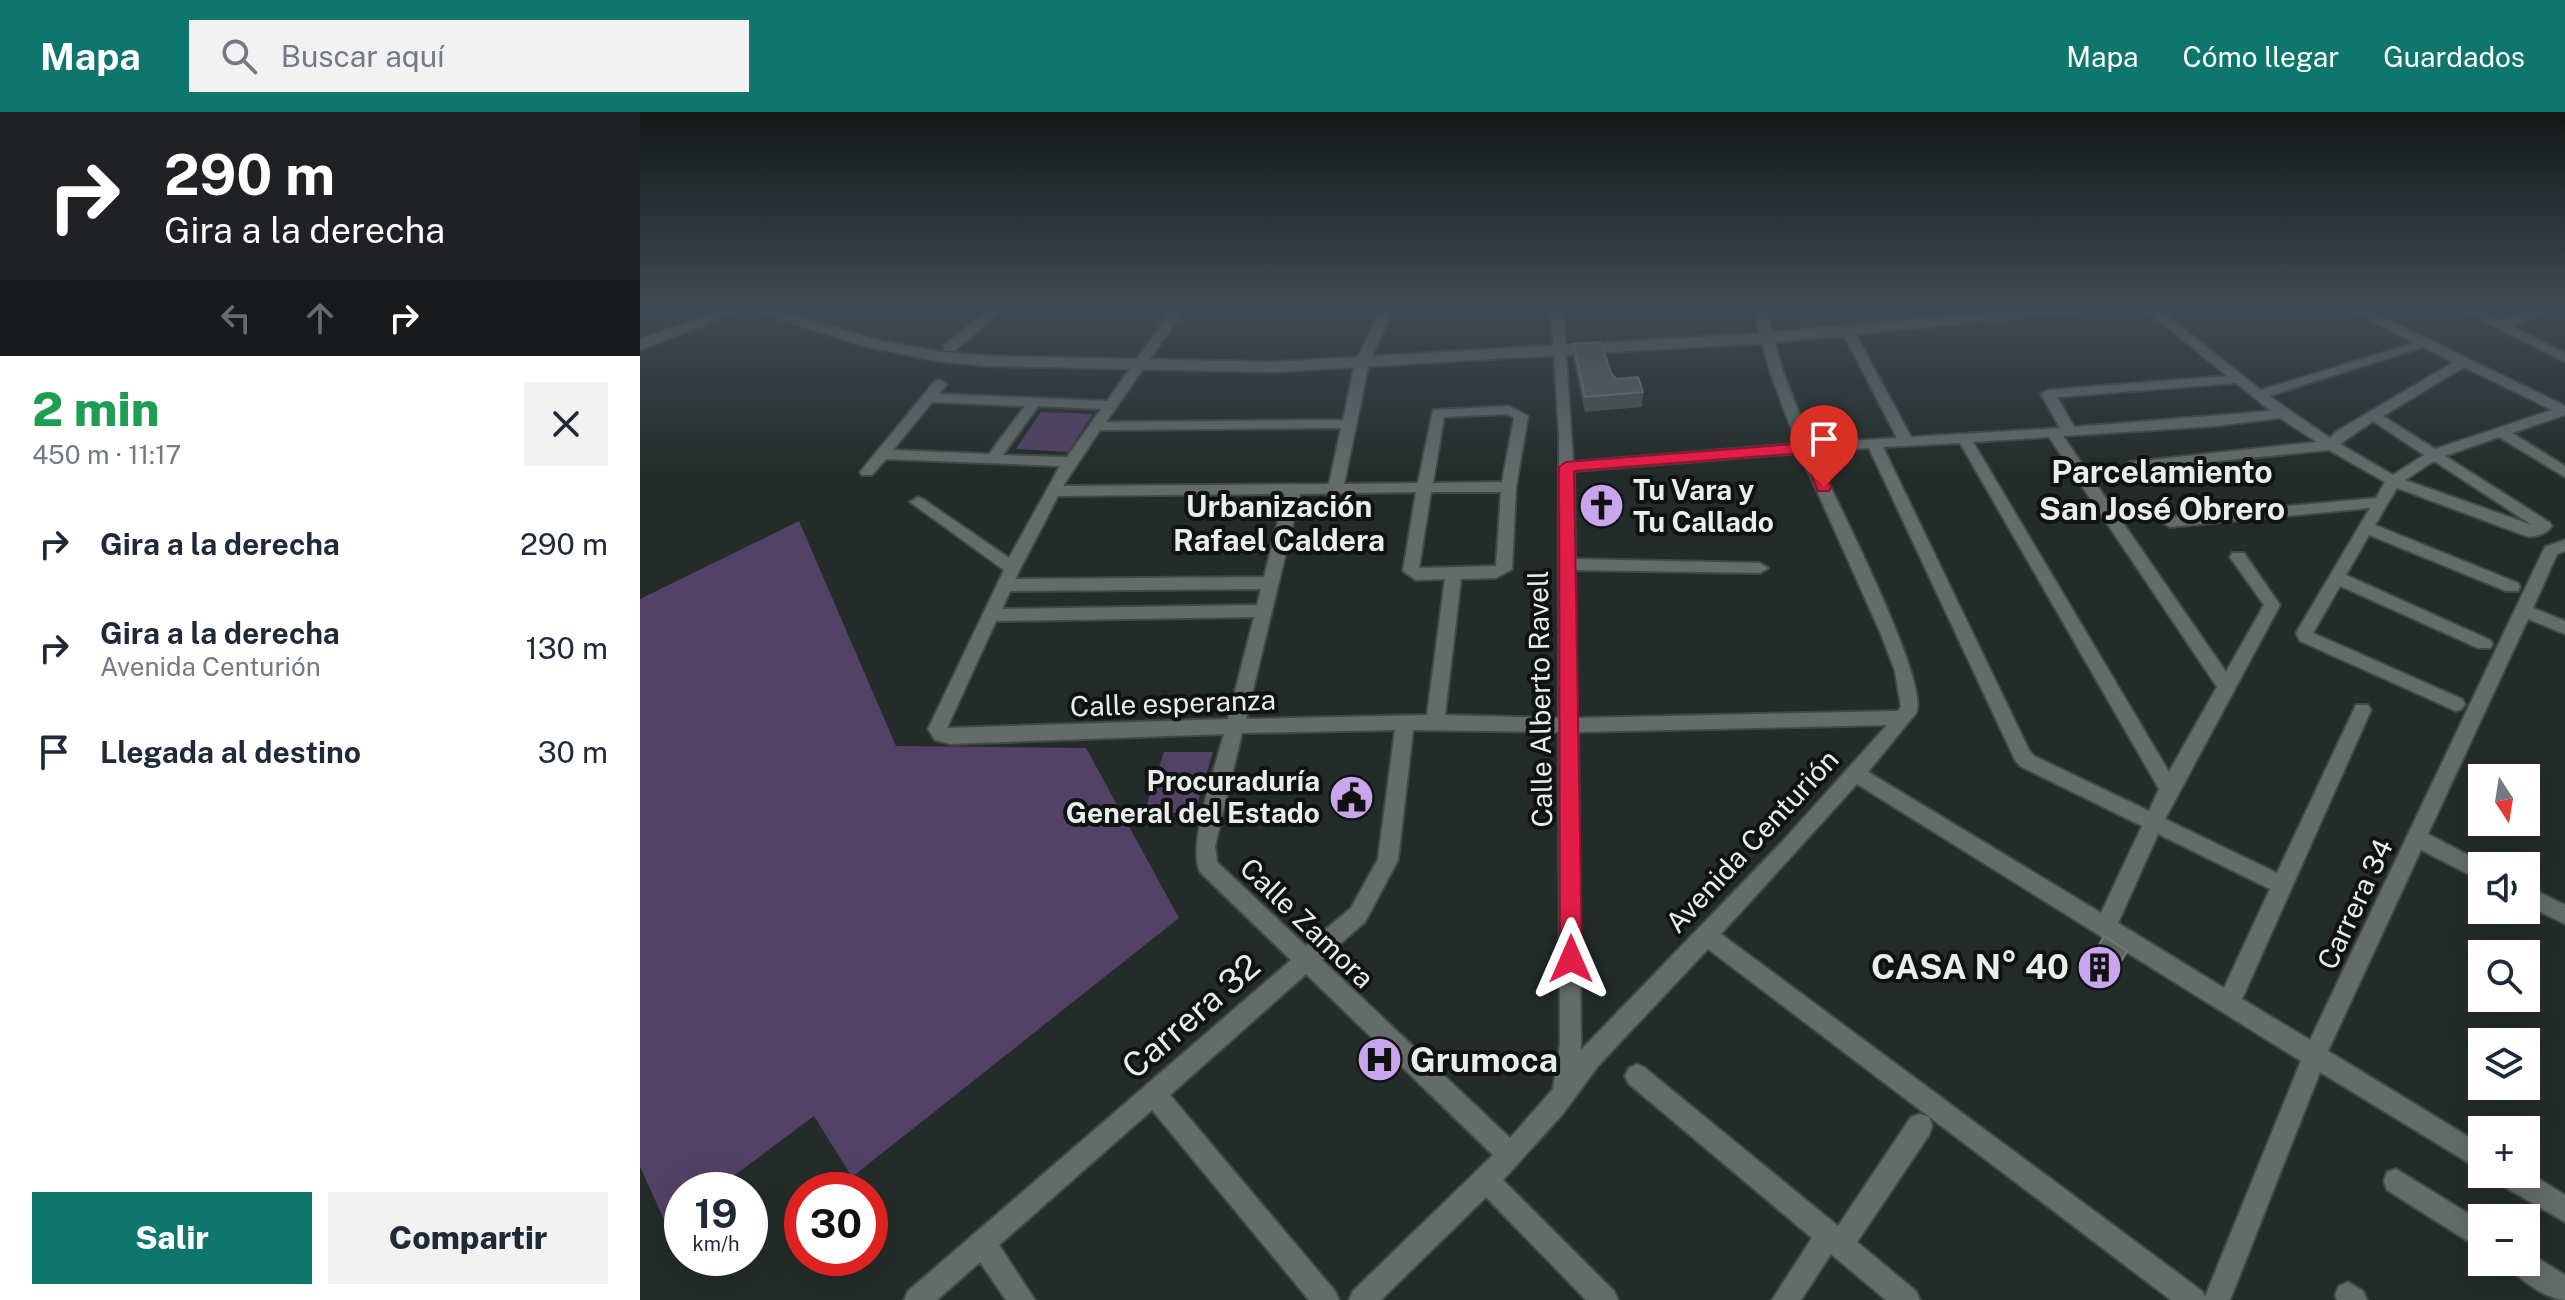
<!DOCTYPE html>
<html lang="es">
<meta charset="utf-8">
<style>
:root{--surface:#fff;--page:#f2f2f3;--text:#1f2937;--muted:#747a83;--accent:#0f766e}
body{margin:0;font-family:"Public Sans",sans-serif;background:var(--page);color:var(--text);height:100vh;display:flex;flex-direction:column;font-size:30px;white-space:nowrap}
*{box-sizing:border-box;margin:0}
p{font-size:26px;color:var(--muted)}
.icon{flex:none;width:44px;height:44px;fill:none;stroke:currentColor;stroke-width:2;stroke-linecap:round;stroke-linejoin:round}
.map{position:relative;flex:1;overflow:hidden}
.side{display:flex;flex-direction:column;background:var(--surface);width:640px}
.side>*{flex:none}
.top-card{background:#202124;color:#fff;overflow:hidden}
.needle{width:52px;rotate:168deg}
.fabs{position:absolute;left:1828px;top:652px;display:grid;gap:16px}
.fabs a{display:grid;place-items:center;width:72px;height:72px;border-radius:0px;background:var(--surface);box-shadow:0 8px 32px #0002;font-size:40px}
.speed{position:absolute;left:24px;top:1060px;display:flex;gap:16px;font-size:40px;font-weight:700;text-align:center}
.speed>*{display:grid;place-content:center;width:104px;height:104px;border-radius:50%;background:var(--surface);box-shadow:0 8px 32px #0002;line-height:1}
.speed small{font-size:20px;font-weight:400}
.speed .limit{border:12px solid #d22;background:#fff;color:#111}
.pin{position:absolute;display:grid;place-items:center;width:68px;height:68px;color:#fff;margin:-82px -34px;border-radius:50% 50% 50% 0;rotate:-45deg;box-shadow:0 0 8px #0007}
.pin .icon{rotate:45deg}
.me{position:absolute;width:88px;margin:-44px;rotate:0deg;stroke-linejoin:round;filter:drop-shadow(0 0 6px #0008)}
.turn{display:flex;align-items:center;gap:28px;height:168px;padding:0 32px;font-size:36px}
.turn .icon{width:104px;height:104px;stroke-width:2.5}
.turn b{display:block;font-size:56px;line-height:68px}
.lanes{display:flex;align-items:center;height:76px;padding:0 32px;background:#0003;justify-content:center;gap:40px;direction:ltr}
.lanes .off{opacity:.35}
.round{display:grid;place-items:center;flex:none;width:84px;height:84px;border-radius:0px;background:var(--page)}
.summary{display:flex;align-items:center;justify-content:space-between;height:136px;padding:0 32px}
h1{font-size:48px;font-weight:800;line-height:60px;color:#1e9e55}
.primary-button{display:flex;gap:16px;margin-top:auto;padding:16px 32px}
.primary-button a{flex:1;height:92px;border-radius:0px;background:var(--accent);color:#fff;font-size:32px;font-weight:800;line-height:92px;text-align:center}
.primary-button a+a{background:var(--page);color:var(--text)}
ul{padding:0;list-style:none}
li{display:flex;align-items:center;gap:24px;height:104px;padding:0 32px}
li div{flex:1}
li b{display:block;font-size:30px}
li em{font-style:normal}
header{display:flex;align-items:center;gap:48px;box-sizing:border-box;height:112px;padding:0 40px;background:var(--accent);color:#fff}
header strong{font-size:38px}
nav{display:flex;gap:44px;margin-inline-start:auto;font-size:28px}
.search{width:560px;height:72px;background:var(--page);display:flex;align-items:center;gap:20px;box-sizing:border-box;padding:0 28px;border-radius:0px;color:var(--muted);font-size:30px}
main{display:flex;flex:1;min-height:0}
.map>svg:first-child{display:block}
.green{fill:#544166}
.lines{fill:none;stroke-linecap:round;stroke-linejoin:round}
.minor-casing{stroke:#424847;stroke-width:4}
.tertiary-casing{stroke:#424847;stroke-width:4}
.minor{fill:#646c6a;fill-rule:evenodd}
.tertiary{fill:#646c6a;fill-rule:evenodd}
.wall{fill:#4b5351}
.building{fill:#5c6362;stroke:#727977;stroke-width:2}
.route{fill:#e11d48;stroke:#92132f;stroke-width:2}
.labels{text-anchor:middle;stroke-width:8;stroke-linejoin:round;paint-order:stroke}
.poi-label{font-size:28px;font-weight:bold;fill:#e9eeed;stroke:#101312;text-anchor:start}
.street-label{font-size:28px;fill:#e9eeed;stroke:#101312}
.neighbourhood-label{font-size:30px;font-weight:bold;fill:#e9eeed;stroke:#101312}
.quarter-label{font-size:32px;font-weight:bold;fill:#e9eeed;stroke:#101312}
.near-poi-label{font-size:34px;font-weight:bold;fill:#e9eeed;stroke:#101312;text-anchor:end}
.near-street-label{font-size:34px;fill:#e9eeed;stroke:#101312}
</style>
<header>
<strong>Mapa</strong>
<div class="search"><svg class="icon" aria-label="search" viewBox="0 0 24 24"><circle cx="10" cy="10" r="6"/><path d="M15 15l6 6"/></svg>Buscar aquí</div>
<nav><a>Mapa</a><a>Cómo llegar</a><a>Guardados</a></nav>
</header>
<main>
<section class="side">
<div class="top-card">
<div class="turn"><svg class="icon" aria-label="right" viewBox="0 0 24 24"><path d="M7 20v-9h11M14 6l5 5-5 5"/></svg><div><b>290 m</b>Gira a la derecha</div></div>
<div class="lanes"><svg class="icon off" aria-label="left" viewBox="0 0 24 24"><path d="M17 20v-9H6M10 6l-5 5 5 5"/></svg><svg class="icon off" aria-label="ahead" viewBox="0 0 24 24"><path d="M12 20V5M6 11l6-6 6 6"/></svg><svg class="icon" aria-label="right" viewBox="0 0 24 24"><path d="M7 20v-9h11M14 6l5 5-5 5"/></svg></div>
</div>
<div class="summary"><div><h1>2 min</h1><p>450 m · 11:17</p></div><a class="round"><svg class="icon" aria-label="close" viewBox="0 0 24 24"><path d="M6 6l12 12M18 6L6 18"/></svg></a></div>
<ul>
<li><svg class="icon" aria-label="right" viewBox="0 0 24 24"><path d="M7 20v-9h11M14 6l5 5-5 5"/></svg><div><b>Gira a la derecha</b></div><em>290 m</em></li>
<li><svg class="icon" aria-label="right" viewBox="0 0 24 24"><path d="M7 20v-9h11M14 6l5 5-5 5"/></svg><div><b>Gira a la derecha</b><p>Avenida Centurión</p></div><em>130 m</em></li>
<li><svg class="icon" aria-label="arrive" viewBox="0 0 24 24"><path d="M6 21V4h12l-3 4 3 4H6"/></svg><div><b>Llegada al destino</b></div><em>30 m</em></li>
</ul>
<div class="primary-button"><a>Salir</a><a>Compartir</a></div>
</section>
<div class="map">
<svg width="1925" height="1188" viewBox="0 0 1925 1188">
<rect width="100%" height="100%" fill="#242c29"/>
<g class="green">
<polygon points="401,300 453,302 428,340 376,337"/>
<polygon points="159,409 256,634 446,636 539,806 212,1065 174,1004 75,1078 42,1078 42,1103 27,1114 0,1055 0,487"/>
<polygon points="524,640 573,640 555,701 504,701"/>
</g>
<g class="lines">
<defs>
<g id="minor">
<polygon points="353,195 366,195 314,239 304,239 304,233"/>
<path d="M534,195H546L466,310L703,308L715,251L742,195H754L729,251L704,372L778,371L793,298L869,294L888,304L876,375L872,457L856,466L821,467L805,603L919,606V323L911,195H923L933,350L1157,332L1130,260L1113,195H1125L1143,260L1171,331L1257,326L1202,219L1208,215L1214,219L1271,325L1420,316L1401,282L1408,278L1587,264L1503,195H1516L1621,278L1775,231L1706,195H1721L1925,294V303L1872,321L1925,354V365L1859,325L1805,344L1909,410L1912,414C1907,422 1894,426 1886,424L1757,376L1735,413L1878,471L1880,475L1878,479H1866L1729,423L1706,463L1850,528L1853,532L1850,536H1838L1700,474L1673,521L1822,587L1825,592L1822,597L1816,599L1660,529L1656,521L1730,396L1530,415L1522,410L1530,405L1736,386L1745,370L1689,338L1490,358L1483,354L1490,350L1677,330L1640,306L1575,314L1423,324L1586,560L1624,493L1590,445L1592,441H1604L1640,493L1525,707L1637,761L1716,593H1728L1731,598L1602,887L1670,928L1903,439L1905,435L1925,428V439L1917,442L1893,496L1925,509V522L1888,507L1788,722L1849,754H1842V769L1781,738L1688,939L1842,1033V1059L1680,960L1590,1188H1531L1068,837L958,954L922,1003L863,1068L974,1179L978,1188H946L846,1085L741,1188H709L713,1179L853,1043L666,862L530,983L695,1179L699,1188H669L512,998L359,1133L395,1188H366L340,1150L297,1188H264L268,1179L651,848L560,760C547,734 576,653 584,622L311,632L295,628L288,617L364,458L270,390L278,385L283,387L369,446L420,354L246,347L232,363H222L220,360L295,269L300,268L307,272L299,282L467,289ZM1783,235L1814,250L1697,319L1690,326L1629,284ZM1824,255L1912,298L1795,337L1743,304ZM1596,271L1631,299L1434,315L1417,285ZM292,290L385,294L349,342L253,338ZM398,294L461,297L427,345L363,343ZM867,302L874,306L862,370L793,371L804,305ZM1733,309L1784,343L1753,363L1700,332ZM701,316L689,372L423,374L460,318ZM1409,325L1577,575L1529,660L1333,330ZM1320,331L1519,677L1509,699L1394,644L1389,638L1243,335ZM1229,336L1375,648L1380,654L1502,714L1461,801L1228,660L1276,601C1291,570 1192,381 1174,340ZM1160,341L1241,522L1255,559L1261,595L1258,599L937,606L935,458L1120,461L1128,456L1120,451L935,447L934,359ZM1794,349L1892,413L1765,368ZM776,380L763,459L776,468L805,467L787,603L606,607L660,382ZM791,380H861L856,454L779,456ZM645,382L624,465L375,467L418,384ZM621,477L617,493L362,497L370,479ZM614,505L588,607L307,616L356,509ZM1247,613L1141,731L941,938L938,620ZM755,618L738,747L711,796L666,834L577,750L575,734L602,621ZM773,618L919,620L920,932L913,977L870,1026L682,848L725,810L758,748ZM1217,672L1661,949L1565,1185L1562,1179L1081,822ZM1518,722L1630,777L1584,876L1478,811Z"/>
<polygon points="1832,195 1861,209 1893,195 1905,195 1902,202 1871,214 1925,241 1925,250 1819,196"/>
<polygon points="1886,774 1925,793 1925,812 1886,793"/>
<polygon points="997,952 1005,956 1198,1114 1271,1005 1280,1002 1289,1005 1292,1014 1289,1023 1217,1130 1276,1179 1280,1188 1246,1188 1191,1142 1161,1188 1132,1188 1172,1126 989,972 985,964 989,956"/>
<polygon points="1756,1057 1842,1110 1842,1138 1747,1078 1744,1069 1747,1060"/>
<polygon points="1886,1059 1925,1083 1925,1110 1858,1071 1855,1062 1886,1062"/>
<path d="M1886,1139L1925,1163V1188C1908,1188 1874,1166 1868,1150H1886Z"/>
<polygon points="1708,1170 1723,1179 1727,1188 1697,1188 1695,1183 1699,1174"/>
</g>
<polygon id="tertiary" points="87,195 129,195 236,228 297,239 348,244 634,250 1125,221 1404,195 1456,195 1449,199 1125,231 634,260 348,254 297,249 227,235 107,196 0,238 0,228"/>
</defs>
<use href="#minor" class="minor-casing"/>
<use href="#tertiary" class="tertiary-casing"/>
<use href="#minor" class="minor"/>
<use href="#tertiary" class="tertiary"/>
</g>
<g class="wall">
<polygon points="933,232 971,261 976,267 1003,280 1002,295 945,300 933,247"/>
<polygon points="1464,824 1470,870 1463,878 1439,863 1458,832"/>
</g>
<g class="building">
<polygon points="961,230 971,261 976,267 998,265 1003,280 945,285 933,232"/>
<polygon points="1464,824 1487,839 1470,870 1446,855"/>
</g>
<linearGradient id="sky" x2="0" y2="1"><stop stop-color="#141817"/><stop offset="0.54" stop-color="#3f4b54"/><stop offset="1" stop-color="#3f4b54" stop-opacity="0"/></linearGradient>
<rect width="1925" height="361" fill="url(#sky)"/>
<polygon class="route" points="1167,331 1175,336 1191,375 1189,379 1178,379 1162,341 934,359 942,847 938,854 931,857 923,854 920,847 919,355 926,350"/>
<defs>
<symbol id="church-disc" viewBox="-11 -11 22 22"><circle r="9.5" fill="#c9a5ee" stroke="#101312"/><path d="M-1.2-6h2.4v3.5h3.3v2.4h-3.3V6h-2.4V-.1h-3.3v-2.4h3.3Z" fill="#111"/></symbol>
<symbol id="civic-disc" viewBox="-11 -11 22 22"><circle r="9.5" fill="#c9a5ee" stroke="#101312"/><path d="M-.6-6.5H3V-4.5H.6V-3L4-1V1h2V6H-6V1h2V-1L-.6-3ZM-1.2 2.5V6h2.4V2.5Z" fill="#111"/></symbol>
<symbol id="building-disc" viewBox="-11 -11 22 22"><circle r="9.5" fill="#c9a5ee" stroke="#101312"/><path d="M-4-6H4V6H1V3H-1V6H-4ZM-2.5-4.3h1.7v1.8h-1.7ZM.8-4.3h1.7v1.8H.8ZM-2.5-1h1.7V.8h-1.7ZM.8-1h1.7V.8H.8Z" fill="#111"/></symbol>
<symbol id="hospital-disc" viewBox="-11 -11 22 22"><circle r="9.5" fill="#c9a5ee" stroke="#101312"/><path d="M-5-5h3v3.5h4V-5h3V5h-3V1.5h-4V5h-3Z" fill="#111"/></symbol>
</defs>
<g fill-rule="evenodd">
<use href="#church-disc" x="936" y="368" width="51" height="51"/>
<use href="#civic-disc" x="686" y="660" width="51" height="51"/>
<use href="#building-disc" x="1434" y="830" width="51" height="51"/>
<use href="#hospital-disc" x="714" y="922" width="51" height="51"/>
</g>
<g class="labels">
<g class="poi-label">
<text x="993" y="388">Tu Vara y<tspan x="993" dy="32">Tu Callado</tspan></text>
<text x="680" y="679" text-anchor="end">Procuraduría<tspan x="680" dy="32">General del Estado</tspan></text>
</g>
<g class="street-label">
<text transform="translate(900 587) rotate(-91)" y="10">Calle Alberto Ravell</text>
<text transform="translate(533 591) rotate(-2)" y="10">Calle esperanza</text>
<text transform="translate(1112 729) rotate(-47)" y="10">Avenida Centurión</text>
<text transform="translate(1715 792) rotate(-65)" y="10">Carrera 34</text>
<text transform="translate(667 811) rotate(44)" y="10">Calle Zamora</text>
</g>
<g class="neighbourhood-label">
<text x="639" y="405">Urbanización<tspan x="639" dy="34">Rafael Caldera</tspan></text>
</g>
<g class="quarter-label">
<text x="1522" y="371">Parcelamiento<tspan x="1522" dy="37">San José Obrero</tspan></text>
</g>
<g class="near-poi-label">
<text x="1429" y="867">CASA N° 40</text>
<text x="770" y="960" text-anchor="start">Grumoca</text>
</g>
<g class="near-street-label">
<text transform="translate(551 904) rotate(-41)" y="12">Carrera 32</text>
</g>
</g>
</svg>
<div class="fabs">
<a><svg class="needle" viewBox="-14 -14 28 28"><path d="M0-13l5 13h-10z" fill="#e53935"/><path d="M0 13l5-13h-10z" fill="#747a83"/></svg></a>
<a><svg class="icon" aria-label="sound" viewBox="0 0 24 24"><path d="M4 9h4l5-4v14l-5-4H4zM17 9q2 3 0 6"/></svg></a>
<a><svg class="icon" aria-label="search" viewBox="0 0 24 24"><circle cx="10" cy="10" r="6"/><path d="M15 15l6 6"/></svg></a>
<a><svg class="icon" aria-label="layers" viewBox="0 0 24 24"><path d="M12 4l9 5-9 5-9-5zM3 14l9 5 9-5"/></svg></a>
<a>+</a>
<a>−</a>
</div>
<div class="speed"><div>19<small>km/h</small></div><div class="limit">30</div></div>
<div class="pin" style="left:1184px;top:375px;background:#d93025"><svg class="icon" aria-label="arrive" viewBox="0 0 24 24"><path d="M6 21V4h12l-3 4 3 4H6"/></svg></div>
<svg class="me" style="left:931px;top:847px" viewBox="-20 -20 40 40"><path d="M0-17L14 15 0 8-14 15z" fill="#e11d48" stroke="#fff" stroke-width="4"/></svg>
</div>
</main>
